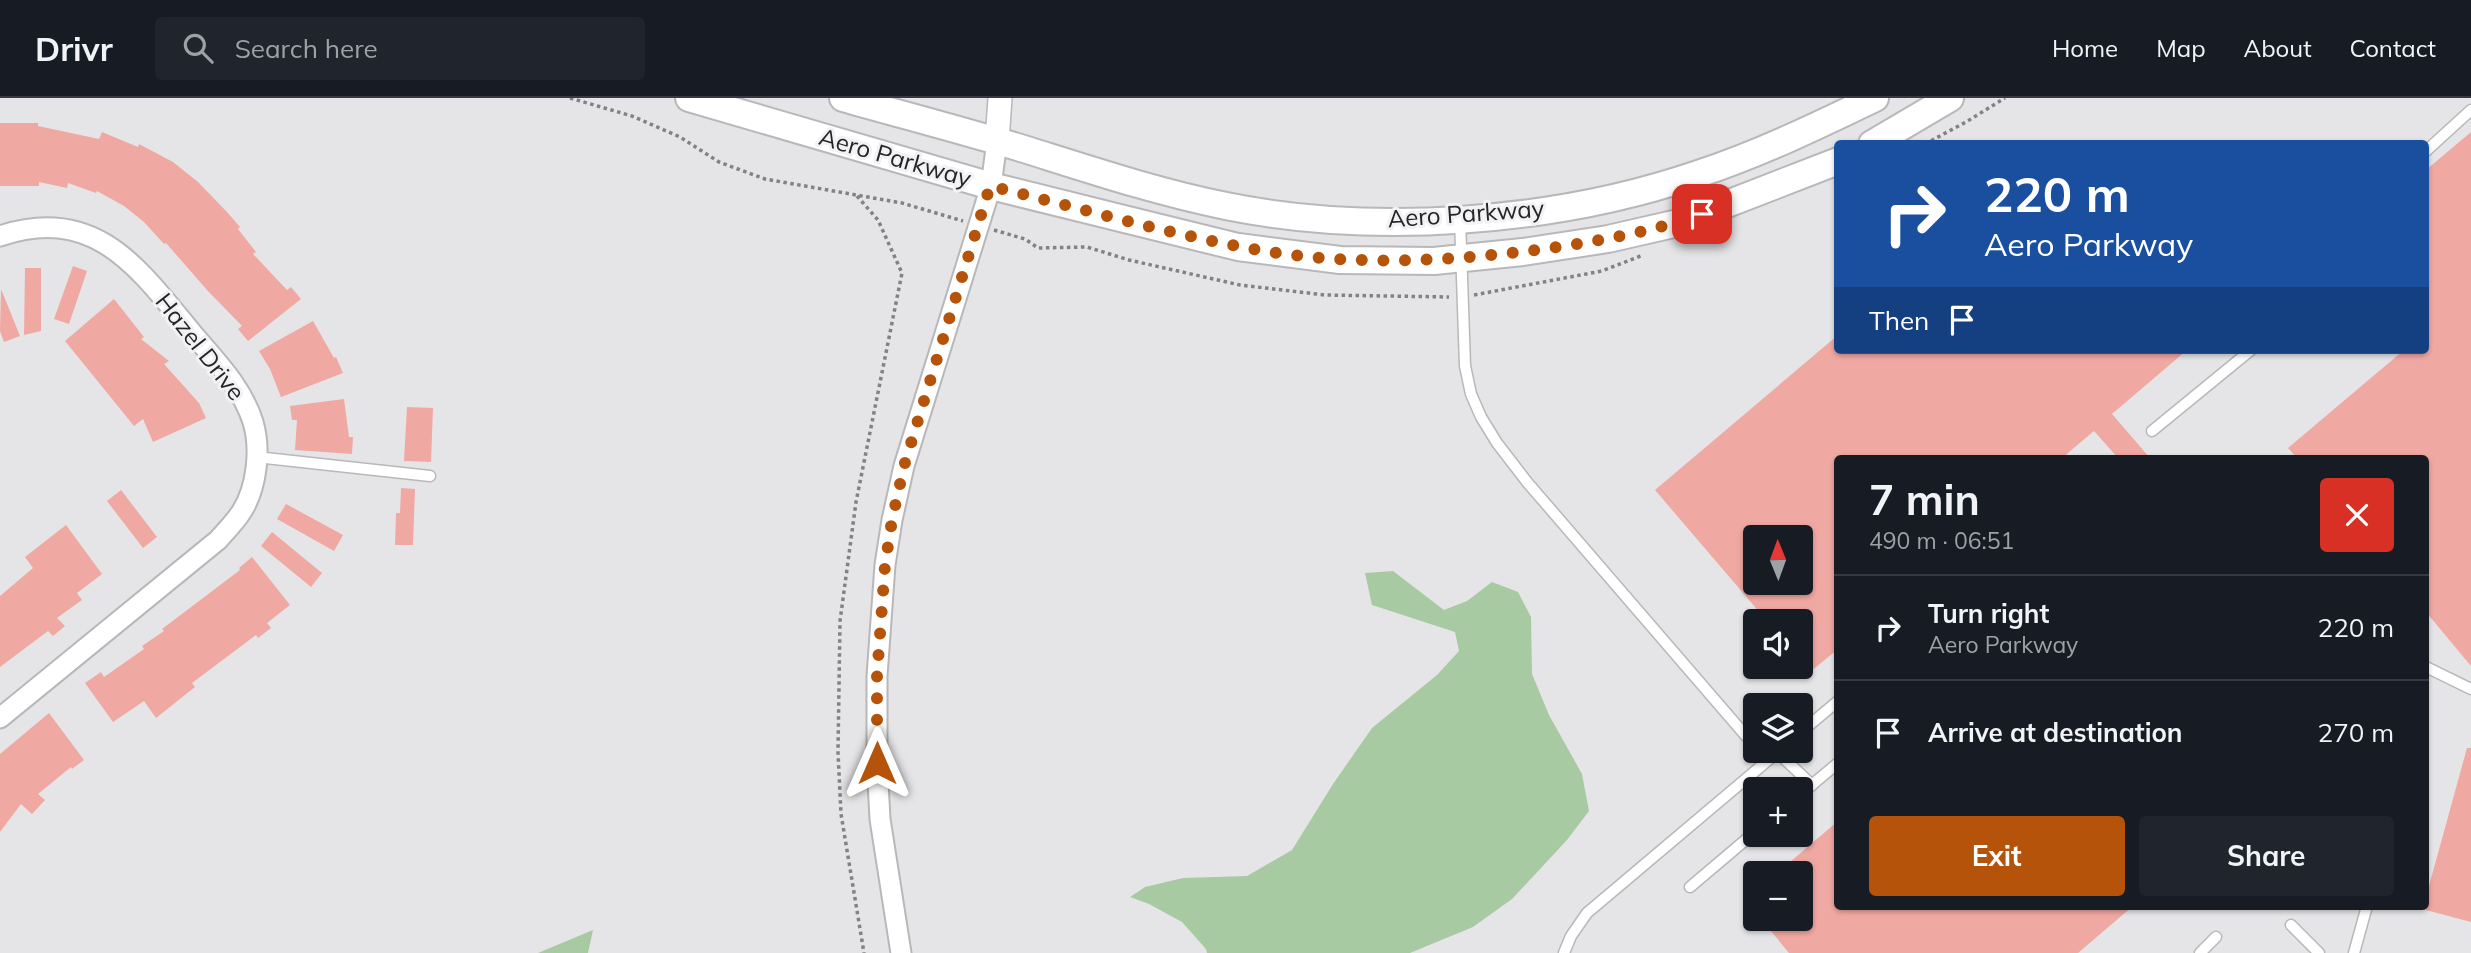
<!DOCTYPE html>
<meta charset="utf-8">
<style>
:root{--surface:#171b24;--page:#20242c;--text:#f1f3f6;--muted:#9ea1a6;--line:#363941;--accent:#b45309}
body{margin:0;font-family:Mulish,sans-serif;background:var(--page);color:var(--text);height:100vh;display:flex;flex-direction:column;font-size:26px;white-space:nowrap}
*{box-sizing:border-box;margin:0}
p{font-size:23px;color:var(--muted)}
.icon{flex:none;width:38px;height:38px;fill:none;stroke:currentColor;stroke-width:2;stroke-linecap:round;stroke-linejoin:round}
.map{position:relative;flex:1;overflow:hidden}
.drawer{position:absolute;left:1834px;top:357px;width:595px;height:455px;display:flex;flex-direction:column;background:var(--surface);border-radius:7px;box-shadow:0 2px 5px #0004}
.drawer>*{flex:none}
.top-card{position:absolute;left:1834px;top:42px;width:595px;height:214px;border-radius:7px;box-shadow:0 2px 5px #0004;background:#1a4fa0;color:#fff;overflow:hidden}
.needle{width:46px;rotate:359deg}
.tools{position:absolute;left:1743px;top:427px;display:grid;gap:14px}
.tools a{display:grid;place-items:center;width:70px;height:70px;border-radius:7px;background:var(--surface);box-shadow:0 2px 5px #0004;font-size:35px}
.pin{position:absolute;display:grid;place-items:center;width:60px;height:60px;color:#fff;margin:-30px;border-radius:14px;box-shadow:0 4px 10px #0006}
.me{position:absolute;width:77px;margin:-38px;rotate:0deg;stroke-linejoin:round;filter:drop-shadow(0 0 5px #0008)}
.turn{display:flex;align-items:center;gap:24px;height:147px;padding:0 35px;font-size:32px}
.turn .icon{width:91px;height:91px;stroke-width:2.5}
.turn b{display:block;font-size:49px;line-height:60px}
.then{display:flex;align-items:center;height:66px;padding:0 35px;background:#0003;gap:14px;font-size:26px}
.round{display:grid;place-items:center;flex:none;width:74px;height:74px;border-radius:7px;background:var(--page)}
.headline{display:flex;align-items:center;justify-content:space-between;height:119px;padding:0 35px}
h1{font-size:42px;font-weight:700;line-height:52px}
.button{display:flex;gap:14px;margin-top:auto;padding:14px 35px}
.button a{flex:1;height:80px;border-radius:7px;background:var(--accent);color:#fff;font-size:28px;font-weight:700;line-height:80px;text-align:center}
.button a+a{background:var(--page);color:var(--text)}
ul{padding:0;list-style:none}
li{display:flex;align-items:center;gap:21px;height:105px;padding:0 35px;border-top:2px solid var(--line)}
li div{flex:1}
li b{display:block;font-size:26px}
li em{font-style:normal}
header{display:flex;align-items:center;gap:42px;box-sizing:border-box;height:98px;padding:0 35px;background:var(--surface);border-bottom:2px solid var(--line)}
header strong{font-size:33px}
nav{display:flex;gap:38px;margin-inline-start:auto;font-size:24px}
.search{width:490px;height:63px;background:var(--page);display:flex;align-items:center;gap:18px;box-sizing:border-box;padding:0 24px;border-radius:7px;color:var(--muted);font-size:26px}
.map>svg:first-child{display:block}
.green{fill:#a8caa2}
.building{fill:#f0a8a2;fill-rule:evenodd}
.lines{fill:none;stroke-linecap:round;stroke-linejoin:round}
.service-casing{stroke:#b8b8bb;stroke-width:13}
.minor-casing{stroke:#b8b8bb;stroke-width:23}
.tertiary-casing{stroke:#b8b8bb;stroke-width:26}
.secondary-casing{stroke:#b8b8bb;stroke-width:30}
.path{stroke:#828284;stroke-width:3.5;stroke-dasharray:3.5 3.5;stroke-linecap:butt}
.service{stroke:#fff;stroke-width:10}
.minor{stroke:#fff;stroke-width:19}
.tertiary{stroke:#fff;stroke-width:23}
.secondary{stroke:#fff;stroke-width:26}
.route{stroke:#b45309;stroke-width:12;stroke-dasharray:0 21.6}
.labels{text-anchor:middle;stroke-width:6;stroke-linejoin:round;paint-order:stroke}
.street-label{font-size:24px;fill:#252426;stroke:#f2f2f5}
</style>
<header>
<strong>Drivr</strong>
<div class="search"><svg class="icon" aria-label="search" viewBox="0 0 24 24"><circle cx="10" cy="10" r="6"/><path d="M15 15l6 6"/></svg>Search here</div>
<nav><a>Home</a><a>Map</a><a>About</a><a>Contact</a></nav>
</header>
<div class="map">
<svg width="2471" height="855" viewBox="0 0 2471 855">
<rect width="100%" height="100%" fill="#e5e5e8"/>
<g class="green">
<polygon points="1393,473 1444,512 1467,503 1492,484 1518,494 1531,519 1532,576 1549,617 1582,676 1589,713 1567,742 1512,801 1473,829 1410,855 1207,855 1206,851 1182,824 1149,806 1130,799 1145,789 1183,780 1247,778 1292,752 1333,686 1372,630 1437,577 1459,553 1455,534 1372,507 1365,475"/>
<polygon points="593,832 588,855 538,855"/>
</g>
<g class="building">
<polygon points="0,25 38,25 38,28 99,41 102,34 138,49 139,46 173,64 198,84 227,114 240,129 238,131 256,154 253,156 287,192 291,189 301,201 248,243 238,231 242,228 207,192 166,145 164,146 144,124 124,108 97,93 96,95 68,85 67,90 39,84 39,88 0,88"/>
<polygon points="2471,34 2471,568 2426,514 2426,360 2297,360 2288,350 2404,252 2426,252 2426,72"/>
<polygon points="73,168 87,173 69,226 54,221"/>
<polygon points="25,170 41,170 41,233 24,237"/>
<polygon points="1,191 20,238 4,244 0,233"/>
<polygon points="114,201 144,239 141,241 169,263 164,266 199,305 206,320 153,344 143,321 134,328 65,243"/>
<polygon points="313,223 334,260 336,259 343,275 281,299 270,271 259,253"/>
<path d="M1838,237V252H2187L2112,316L2150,360H2118L2094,333L2062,360H1838V551L1810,574L1801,563V523H1767L1655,392ZM1755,439H1801V485H1755Z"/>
<polygon points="344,301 349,339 353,339 352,356 295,352 297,322 292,322 290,308"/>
<polygon points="407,309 433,310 431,364 404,363"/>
<polygon points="401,390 415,391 413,447 395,447 396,415 400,415"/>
<polygon points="121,392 157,439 143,450 107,403"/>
<polygon points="286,406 343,437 334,453 277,421"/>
<polygon points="66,427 102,476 77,495 82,502 57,520 65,528 53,538 48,533 0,569 0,498 33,470 25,459"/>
<polygon points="272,434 322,475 311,489 261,448"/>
<polygon points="252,459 290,507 267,525 271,530 258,540 256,537 192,585 195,589 156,620 144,603 113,624 85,585 101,574 104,579 144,551 142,548 164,533 162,531 240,472 239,470"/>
<polygon points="49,615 84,662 72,671 71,669 38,696 45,702 32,716 21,706 0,734 0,656"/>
<polygon points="2467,650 2471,650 2471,824 2422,811 2426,808 2426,799"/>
<polygon points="1838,723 1838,808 2133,808 2078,855 1789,855 1761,821 1801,821 1801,775 1777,775"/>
</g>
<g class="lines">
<defs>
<g id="service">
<polyline points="2426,53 2471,12"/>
<polyline points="1460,121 1465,268 1471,296 1481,319 1497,345 1527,384 1746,638 1755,643"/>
<polyline points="2152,333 2251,252"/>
<polyline points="256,359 430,378"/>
<polyline points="2426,569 2471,591"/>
<polyline points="1801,634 1838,603"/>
<polyline points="1776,653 1812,687"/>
<polyline points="1801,696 1838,665"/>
<polyline points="1690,789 1755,734"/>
<polyline points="2291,827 2319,855"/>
<polyline points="1564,855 1571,838 1587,815 1779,653"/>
<polyline points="2200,855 2216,839"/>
<polyline points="2354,855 2367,808"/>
</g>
<g id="minor">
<path d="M0,138C96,106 139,171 193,236C216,263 242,289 253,324C261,351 257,389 242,413C236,423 226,433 218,442L0,620"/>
<polyline points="901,855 880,721 877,665 877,578 885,467 892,422 904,368 991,88 997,43"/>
</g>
<polyline id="tertiary" points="997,43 1000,0"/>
<g id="secondary">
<polyline points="689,0 991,88 1116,119 1238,149 1340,162 1434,163 1523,154 1608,141 1678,125 1838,63"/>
<path d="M843,0C903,17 964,33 1024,51C1091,72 1157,94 1226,108C1374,138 1555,125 1698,76C1759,56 1817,28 1875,0"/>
<polyline points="1872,46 1950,0"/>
</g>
</defs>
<use href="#service" class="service-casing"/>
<use href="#minor" class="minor-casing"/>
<use href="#tertiary" class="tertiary-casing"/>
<use href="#secondary" class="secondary-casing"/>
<g class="path">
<polyline points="570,0 632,18 680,39 719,64 765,81 902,105 963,123"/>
<polyline points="1925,46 1966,24 2005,0"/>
<polyline points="857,98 878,122 902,175 856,404 840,523 838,654 841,716 864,855"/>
<polyline points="994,132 1025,141 1038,150 1087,149 1129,162 1240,187 1325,197 1449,199"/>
<polyline points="1474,197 1602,173 1643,157"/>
</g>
<use href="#service" class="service"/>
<use href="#minor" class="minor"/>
<use href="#tertiary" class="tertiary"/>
<use href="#secondary" class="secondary"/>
</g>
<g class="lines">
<path class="route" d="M877,665V578L885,467L892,422L904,368L990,88C1072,108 1154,132 1237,148C1343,170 1452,164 1558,149C1607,141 1655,133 1702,116"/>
</g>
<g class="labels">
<g class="street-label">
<text transform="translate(895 60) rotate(16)" y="8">Aero Parkway</text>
<text transform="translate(1466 116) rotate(-4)" y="8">Aero Parkway</text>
<text transform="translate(200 249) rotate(52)" y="8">Hazel Drive</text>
</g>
</g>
</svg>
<div class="tools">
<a><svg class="needle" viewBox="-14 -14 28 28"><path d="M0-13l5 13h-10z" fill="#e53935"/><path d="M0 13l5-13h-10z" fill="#9ea1a6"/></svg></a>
<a><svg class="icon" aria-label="sound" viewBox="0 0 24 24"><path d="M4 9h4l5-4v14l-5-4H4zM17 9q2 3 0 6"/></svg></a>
<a><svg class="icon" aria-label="layers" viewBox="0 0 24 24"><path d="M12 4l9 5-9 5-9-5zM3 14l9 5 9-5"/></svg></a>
<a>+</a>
<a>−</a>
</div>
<div class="pin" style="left:1702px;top:116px;background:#d93025"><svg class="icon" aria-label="arrive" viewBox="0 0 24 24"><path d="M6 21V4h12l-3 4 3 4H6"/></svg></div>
<svg class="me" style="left:877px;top:665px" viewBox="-20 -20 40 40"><path d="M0-17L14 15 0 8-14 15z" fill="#b45309" stroke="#fff" stroke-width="4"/></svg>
<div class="top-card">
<div class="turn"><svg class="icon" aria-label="right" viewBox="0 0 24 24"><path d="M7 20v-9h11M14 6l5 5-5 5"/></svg><div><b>220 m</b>Aero Parkway</div></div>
<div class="then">Then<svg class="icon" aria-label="arrive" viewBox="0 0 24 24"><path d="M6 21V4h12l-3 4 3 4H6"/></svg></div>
</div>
<section class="drawer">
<div class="headline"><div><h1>7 min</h1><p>490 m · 06:51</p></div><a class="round" style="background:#d93025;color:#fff"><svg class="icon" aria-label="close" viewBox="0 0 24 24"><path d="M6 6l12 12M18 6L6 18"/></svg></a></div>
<ul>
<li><svg class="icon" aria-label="right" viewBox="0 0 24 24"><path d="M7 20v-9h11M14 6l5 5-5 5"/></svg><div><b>Turn right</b><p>Aero Parkway</p></div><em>220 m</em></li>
<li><svg class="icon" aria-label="arrive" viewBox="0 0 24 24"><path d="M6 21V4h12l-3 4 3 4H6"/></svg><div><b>Arrive at destination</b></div><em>270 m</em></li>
</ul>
<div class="button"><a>Exit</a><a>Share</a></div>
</section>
</div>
